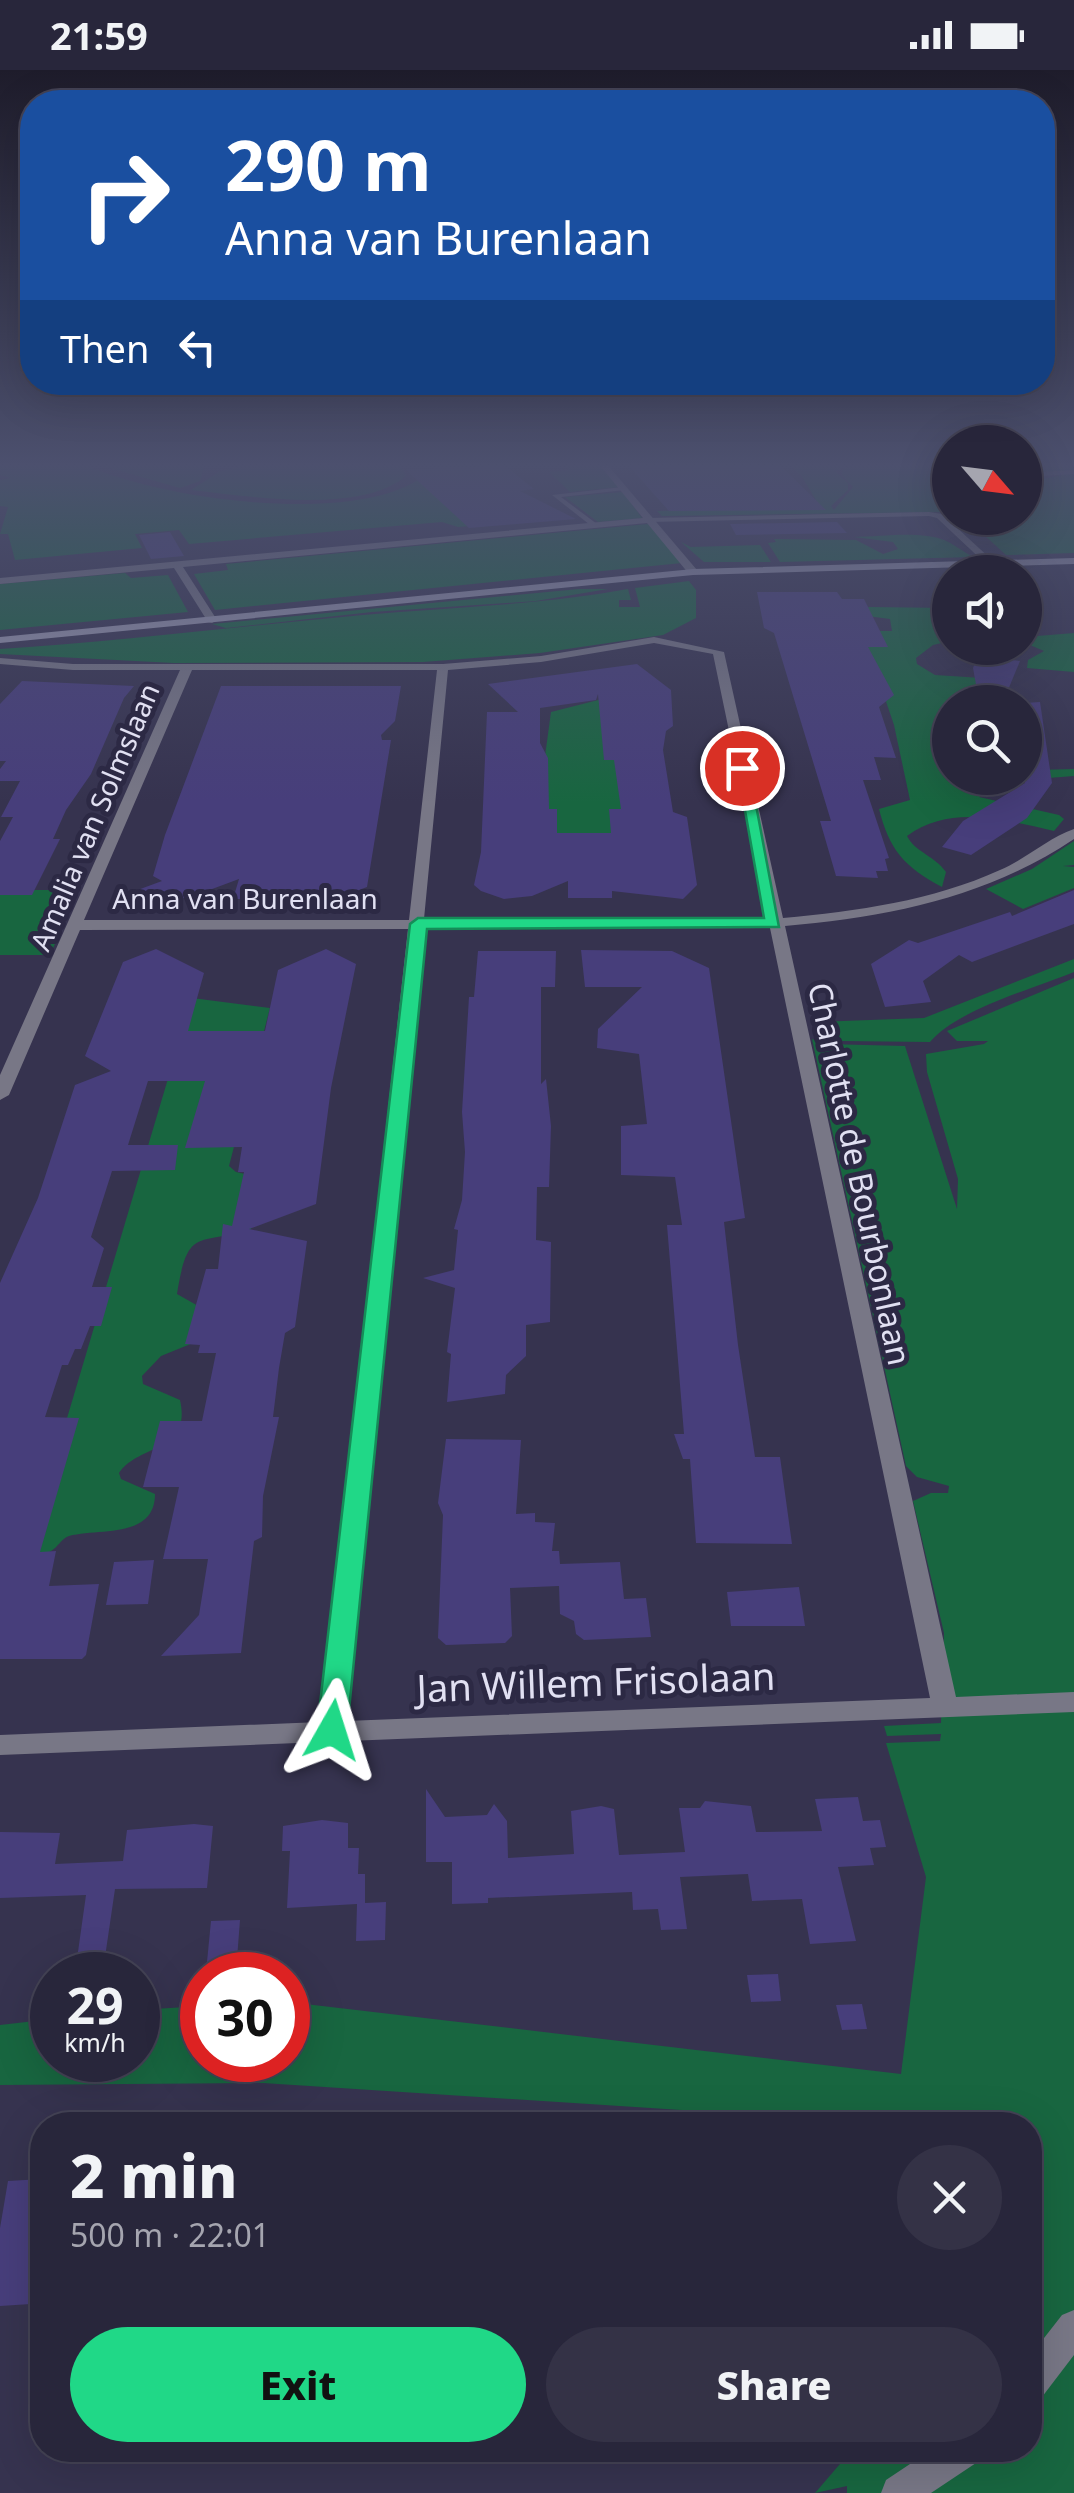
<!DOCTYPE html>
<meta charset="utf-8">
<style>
:root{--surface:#28263b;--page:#343246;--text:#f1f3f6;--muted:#a5a5af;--line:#444355;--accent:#20d887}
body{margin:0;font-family:"Noto Sans",sans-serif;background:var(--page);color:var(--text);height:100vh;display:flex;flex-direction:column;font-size:38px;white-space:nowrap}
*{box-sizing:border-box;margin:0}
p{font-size:32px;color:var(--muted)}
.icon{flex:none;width:55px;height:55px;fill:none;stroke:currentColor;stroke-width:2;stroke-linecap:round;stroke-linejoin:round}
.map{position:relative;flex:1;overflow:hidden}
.details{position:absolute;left:30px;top:2042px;width:1012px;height:350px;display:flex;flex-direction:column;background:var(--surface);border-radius:40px;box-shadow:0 10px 40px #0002,0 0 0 2px var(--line)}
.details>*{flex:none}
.banner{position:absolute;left:20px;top:20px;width:1035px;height:305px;border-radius:40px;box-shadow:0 10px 40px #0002,0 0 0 2px var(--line);background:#1a4fa0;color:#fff;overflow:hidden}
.needle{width:65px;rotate:118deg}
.controls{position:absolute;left:932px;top:355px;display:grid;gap:20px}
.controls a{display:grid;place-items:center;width:110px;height:110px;border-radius:50%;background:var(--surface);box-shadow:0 10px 40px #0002,0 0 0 2px var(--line);font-size:50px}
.speed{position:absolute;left:30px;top:1882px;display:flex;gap:20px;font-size:50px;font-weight:700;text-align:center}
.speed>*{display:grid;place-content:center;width:130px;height:130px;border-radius:50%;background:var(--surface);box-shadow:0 10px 40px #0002,0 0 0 2px var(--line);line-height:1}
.speed small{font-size:25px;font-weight:400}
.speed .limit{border:15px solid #d22;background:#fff;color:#111}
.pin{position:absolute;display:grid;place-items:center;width:85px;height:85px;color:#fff;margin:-42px;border:5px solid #fff;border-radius:50%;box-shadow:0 2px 10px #0007}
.me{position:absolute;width:110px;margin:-55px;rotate:6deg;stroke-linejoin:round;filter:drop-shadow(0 0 8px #0008)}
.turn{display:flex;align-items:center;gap:35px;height:210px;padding:0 40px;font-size:45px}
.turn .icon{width:130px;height:130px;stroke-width:2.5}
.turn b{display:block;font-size:70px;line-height:85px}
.then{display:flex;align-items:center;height:95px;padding:0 40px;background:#0003;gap:20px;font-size:38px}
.round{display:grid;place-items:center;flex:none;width:105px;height:105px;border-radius:52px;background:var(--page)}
.headline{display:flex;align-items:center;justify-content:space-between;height:170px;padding:0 40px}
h1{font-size:60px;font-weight:800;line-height:75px}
.button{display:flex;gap:20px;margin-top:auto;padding:20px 40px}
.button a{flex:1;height:115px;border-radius:60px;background:var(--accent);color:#111;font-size:40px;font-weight:800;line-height:115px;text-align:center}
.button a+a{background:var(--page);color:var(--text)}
.status{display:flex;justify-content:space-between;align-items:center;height:70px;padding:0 50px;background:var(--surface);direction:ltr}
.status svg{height:28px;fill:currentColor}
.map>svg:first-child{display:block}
.green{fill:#186640}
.building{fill:#473e7b;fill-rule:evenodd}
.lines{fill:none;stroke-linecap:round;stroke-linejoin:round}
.lane{fill:#787786;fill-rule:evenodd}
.street{fill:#787786;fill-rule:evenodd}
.secondary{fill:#9c9bb2;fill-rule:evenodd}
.route{fill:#20d887;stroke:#158c58;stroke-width:2.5}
.labels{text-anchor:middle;stroke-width:10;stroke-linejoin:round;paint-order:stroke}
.far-street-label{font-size:28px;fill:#e1e0f2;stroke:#2c2944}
.street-label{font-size:32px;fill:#e1e0f2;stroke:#2c2944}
.near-street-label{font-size:38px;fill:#e1e0f2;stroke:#2c2944}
</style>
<div class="status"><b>21:59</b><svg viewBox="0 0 49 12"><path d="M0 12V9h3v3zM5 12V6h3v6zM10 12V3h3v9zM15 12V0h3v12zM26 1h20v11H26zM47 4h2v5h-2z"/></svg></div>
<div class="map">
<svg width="1074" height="2423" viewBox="0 0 1074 2423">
<rect width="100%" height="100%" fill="#36334f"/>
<g class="green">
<path d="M0,393H100L88,396C163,429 346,455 418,410L505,453L458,457L442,452L189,474L179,460L135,464L142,478L15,490L8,464H0L8,437L0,436V410L10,408L0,405Z"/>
<polygon points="115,393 205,393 200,411 180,418 103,396"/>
<path d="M250,393H404L401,397L406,406C360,445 247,426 191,420L219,402Z"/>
<polygon points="563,393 600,393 620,417 570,422 549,402 569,400"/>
<polygon points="787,393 854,393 835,401 848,413 848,420 831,436 834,440 853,417 842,405 842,399 859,393 950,393 950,448 1025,448 1025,413 1067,404 1025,403 1025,393 1074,393 1074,483 1006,485 972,454 941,442 662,446 657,441 820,437 801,405"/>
<polygon points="623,422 642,448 598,452 565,427"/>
<polygon points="648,454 682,493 215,540 194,504 228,500 226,494"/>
<path d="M854,467C880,467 916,461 941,469C952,472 964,483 974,487L780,492L768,473L776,472L774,469L856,470L883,484L898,479L893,472Z"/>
<polygon points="681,472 691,477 760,475 771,492 704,492"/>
<polygon points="125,503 131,508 168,505 188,542 0,560 0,514"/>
<path d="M689,511L696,520V548L663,565L540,583L423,592L174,593L0,584V579C122,571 242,556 363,545C452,537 541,535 628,519L631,530H619V537H640L635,518Z"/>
<polygon points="579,519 608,519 536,531 372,542 226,558 212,554"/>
<path d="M790,536L950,538V548L938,550L935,559L950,564V571L933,575L916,588L917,594L935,605L982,608L996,623L978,627L975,632H950V708H1025L1037,700L1074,699V706L996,712L979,727L1059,745L1064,749L1054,761C1004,750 951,734 907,766C915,782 935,786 946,802L942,817C904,797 889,779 879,739L910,730L894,655L862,561H892L890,549Z"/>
<polygon points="1074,563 1074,602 1027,598 1028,590 1044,581 1025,573 1025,567"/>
<polygon points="618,625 628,804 529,804 551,642"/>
<polygon points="1074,771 1074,795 1063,796 1074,797 1074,818 1023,839 986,819 1032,799"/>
<polygon points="0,820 79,820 50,885 0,885"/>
<path d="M1074,889V902C1033,919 958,939 930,972L841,971L822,965L816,952L924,948Z"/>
<polygon points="1074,908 1074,2423 847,2423 847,2416 815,2423 852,2380 1030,2380 1030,2055 745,2055 743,2044 263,2013 0,2015 0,1955 52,1949 52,1990 138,1990 138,1940 202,1936 202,1990 288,1990 288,1932 901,2004 926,1807 886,1673 940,1671 941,1664 887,1666 884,1656 941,1653 944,1563 913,1431 931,1423 948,1423 949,1416 917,1407 906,1396 812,969 825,974 905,976 957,1139 958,1109 927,1002 926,984 984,974 988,971 957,971 947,961"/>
<path d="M192,928L270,938L229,1096L236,1102L262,1108L251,1159C197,1176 188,1156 177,1224L200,1237L198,1271L161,1286L142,1306L143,1314L180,1330C192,1383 138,1374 119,1403L121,1409L155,1424C155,1469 99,1458 69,1466C61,1469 58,1477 51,1481C45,1485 33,1485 26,1486Z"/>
</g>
<g class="building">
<polygon points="652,393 778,393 826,440 669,441 628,395"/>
<polygon points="504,395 534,419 520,421 576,449 469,458 406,400"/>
<polygon points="837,452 847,463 736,465 730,454"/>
<polygon points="170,462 184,486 151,489 139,465"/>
<polygon points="757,522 837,522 842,529 864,529 888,577 868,577 894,625 879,637 896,688 874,687 881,710 863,710 889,788 885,789 888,801 876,801 878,808 836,806 820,751 831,751 774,563 764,558"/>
<polygon points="978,586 1020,591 1003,632 979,631 973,598"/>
<path d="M637,594L671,620L673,656L666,661L663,680L673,742L687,747L697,815L683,829L612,821V828H568V811L532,826L504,829L481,821L474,815L481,782L487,642H518L488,614ZM598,624L604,690H614L621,739H609L611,763H557V739H549L548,688L540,673V638L596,630Z"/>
<polygon points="22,611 134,616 124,628 91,704 66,740 53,769 60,769 32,825 0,825 0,771 13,747 1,747 20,711 0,711 0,699 6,691 0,691 0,634"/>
<polygon points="221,616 401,616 395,651 381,665 382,670 391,670 367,817 335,829 318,821 278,822 276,829 233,829 239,809 188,828 125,829 124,825 162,811 153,806 165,765"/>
<polygon points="1040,632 1052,713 1027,748 971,785 942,777 963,751 1025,713 1025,633"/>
<polygon points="1074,820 1074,854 972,892 959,885 923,911 931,932 885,937 871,894 909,870 918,873 1010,842 1012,846"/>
<polygon points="156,879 204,903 188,961 265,961 278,900 326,879 356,894 331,1018 316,1134 249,1159 307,1171 295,1257 285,1263 279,1298 273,1347 279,1347 263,1426 262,1467 254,1471 241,1583 161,1586 199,1545 208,1489 163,1489 179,1417 143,1417 160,1351 202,1351 216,1283 198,1283 200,1275 185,1274 206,1199 218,1199 223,1154 232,1156 244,1102 238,1102 242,1077 185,1078 205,1011 148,1011 128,1075 178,1075 175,1100 112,1101 91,1167 104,1178 92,1217 112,1217 101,1256 90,1256 81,1279 75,1279 68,1295 62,1295 45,1347 79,1348 40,1482 56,1481 49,1516 99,1514 86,1585 82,1589 0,1589 0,1213 38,1128 75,1015 111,1001 85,986 123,892"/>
<polygon points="581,880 672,881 709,898 745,1148 724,1152 738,1275 755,1387 780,1387 792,1474 696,1473 690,1389 683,1389 674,1364 684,1364 667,1155 682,1155 675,1107 621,1105 621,1056 647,1054 639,984 597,978 598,959 642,917 585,917"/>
<polygon points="478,881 556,881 555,917 541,917 541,1014 546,1009 551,1056 549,1117 537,1117 536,1170 551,1172 550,1252 526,1255 526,1286 506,1305 505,1324 447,1332 451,1284 447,1282 455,1218 423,1208 454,1200 458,1160 454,1159 462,1130 465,1082 462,1042 469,927 474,927"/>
<polygon points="446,1369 521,1370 516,1444 535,1443 535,1452 555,1453 552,1481 559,1481 560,1494 620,1492 624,1529 646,1528 651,1567 584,1570 576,1564 574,1551 560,1544 559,1516 510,1518 512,1566 505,1573 446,1575 438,1568 443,1445 438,1433"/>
<polygon points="154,1490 148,1534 106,1535 114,1492"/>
<polygon points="799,1517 805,1556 731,1556 727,1522"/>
<polygon points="426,1719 445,1747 487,1745 494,1734 507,1751 508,1788 574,1784 571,1741 601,1736 614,1739 619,1785 685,1782 679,1738 700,1738 705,1731 751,1736 756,1762 822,1761 815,1729 858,1727 863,1751 880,1750 886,1777 870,1778 874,1795 838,1797 856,1871 810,1874 802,1829 752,1831 748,1804 680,1807 687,1859 661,1860 658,1839 633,1840 632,1822 488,1828 488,1833 452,1834 452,1792 426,1792"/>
<polygon points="322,1750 348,1753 348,1778 359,1778 358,1804 365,1804 365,1833 386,1832 385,1870 356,1871 357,1834 287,1838 290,1781 282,1781 283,1756"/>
<polygon points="194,1754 213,1756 207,1818 115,1819 104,1894 76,1896 86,1825 0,1828 0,1762 60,1763 55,1794 123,1791 127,1760"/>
<polygon points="240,1850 236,1902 206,1902 211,1851"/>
<polygon points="778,1904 781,1931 751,1932 747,1905"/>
<polygon points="862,1934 867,1959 842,1960 836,1935"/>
<polygon points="42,2109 42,2159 31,2234 0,2236 0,2158 8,2111"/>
</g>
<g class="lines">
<g class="lane">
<polygon points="425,393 487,393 423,396"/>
<polygon points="1074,400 1074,404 1025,407 1025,403"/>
<polygon points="623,417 625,420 561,427 597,454 594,458 552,425"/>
<polygon points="929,442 942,444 993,491 993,495 987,495 937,448 929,446 648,452 644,450 648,448"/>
</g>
<g class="street">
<polygon points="598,393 606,393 697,500 697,504 689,504 647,453 183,497 217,550 212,553 208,552 174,498 0,514 0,508 643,448"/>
<path d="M654,567L724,582L783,848C857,841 932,831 1000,800C1026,789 1048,768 1074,759V769C986,828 888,847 785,856L956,1627L1074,1622V1642L0,1685V1665L320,1652L408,859L80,860L9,1025L0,1030V1005L180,600H73L0,594V588L73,594H443L541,586ZM654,573L713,584L768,848L424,849L448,600L541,592ZM192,600H437L409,850H84ZM770,858L930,1628L346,1651L423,859Z"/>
<polygon points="1074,2240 1074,2285 1042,2327 1030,2333 1030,2286 1062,2245"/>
<polygon points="931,2380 981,2380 976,2393 931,2423 881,2423 886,2410"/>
</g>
<polygon class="secondary" points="1074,488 1074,494 693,505 0,573 0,567 693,499"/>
</g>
<linearGradient id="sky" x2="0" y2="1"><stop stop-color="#1e1c2b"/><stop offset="0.54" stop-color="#4c506e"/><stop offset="1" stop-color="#4c506e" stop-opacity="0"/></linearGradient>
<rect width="1074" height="732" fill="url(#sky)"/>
<polygon class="route" points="737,695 749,698 779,857 427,859 347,1660 343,1669 322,1669 317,1660 410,854 418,848 764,848"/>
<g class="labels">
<g class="far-street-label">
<text transform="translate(95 747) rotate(-67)" y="10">Amalia van Solmslaan</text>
<text x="245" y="839">Anna van Burenlaan</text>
</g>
<g class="street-label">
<text transform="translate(859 1104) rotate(78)" y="11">Charlotte de Bourbonlaan</text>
</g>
<g class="near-street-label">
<text transform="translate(596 1613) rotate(-2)" y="13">Jan Willem Frisolaan</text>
</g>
</g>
</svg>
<div class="controls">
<a><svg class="needle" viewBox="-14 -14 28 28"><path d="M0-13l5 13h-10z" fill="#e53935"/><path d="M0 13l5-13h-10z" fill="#a5a5af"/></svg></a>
<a><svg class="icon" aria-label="sound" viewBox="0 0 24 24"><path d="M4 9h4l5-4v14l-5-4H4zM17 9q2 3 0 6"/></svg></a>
<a><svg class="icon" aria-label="search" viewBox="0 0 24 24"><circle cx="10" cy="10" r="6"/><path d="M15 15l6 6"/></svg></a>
</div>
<div class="speed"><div>29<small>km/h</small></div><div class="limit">30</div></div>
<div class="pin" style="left:742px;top:698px;background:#d93025"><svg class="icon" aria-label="arrive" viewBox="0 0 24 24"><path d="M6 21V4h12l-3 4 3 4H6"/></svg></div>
<svg class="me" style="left:332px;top:1660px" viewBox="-20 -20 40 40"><path d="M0-17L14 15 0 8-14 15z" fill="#20d887" stroke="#fff" stroke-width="4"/></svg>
<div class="banner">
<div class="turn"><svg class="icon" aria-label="right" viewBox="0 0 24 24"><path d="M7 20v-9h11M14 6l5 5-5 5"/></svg><div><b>290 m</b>Anna van Burenlaan</div></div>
<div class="then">Then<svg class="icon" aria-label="left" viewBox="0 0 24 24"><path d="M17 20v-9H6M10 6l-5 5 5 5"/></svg></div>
</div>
<section class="details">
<div class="headline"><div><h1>2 min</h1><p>500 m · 22:01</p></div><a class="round"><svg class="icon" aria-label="close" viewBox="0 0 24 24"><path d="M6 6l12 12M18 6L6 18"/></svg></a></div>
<div class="button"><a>Exit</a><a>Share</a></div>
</section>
</div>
